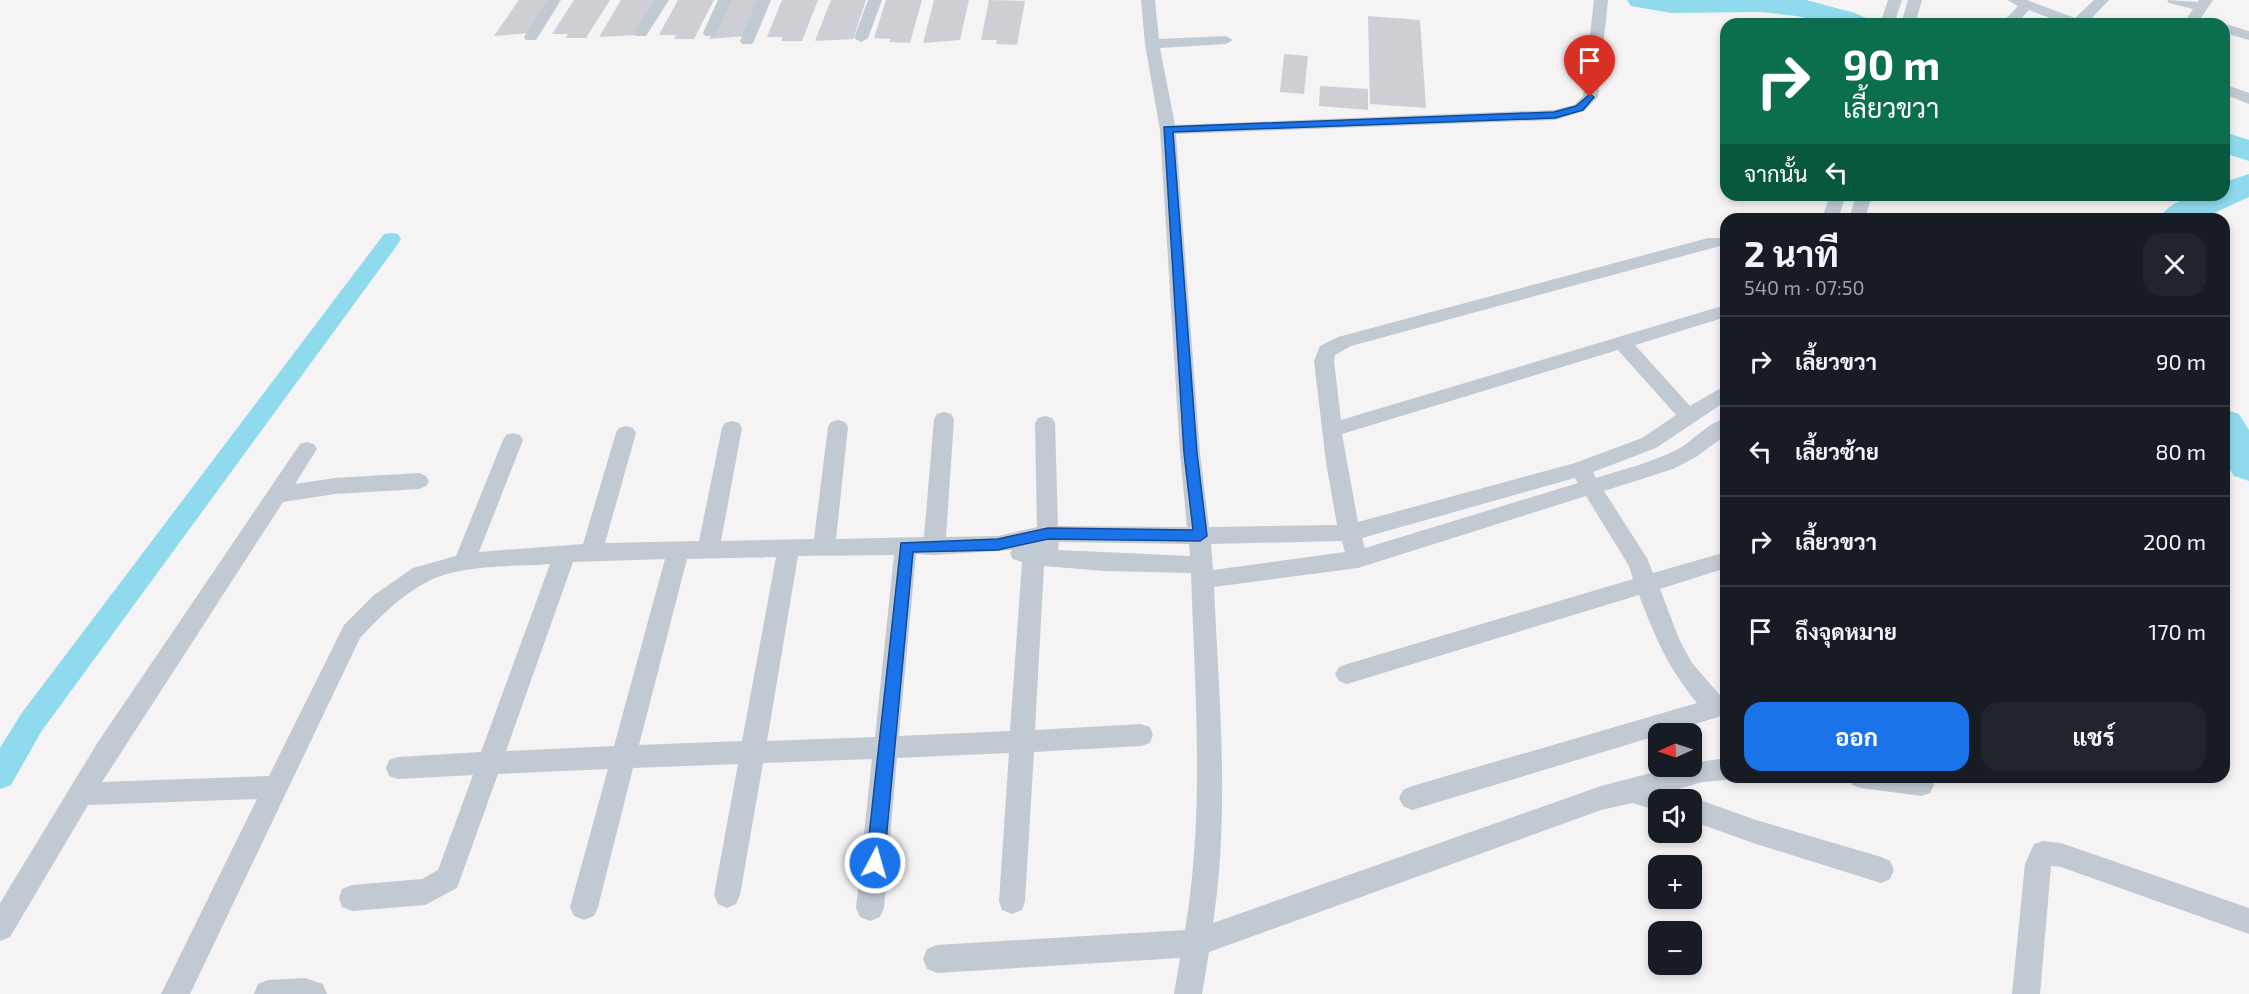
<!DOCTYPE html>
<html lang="th">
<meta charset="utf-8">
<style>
body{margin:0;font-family:"Exo 2",Sarabun,sans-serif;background:#20242c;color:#f1f3f6;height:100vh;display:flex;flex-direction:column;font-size:22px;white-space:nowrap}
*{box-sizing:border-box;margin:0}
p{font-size:20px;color:#9ea1a6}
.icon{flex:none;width:33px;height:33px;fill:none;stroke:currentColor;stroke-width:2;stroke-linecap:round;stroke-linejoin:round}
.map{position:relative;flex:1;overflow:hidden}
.side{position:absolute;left:1720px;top:213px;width:510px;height:570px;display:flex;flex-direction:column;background:#171b24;border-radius:18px;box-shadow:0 3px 9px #0003}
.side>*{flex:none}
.banner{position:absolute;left:1720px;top:18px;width:510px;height:183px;border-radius:18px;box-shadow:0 3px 9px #0003;background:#0b6e4f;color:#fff;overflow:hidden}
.needle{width:39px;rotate:267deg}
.buttons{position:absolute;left:1648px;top:723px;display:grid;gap:12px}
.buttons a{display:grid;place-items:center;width:54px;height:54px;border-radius:12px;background:#171b24;box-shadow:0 3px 9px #0003;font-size:30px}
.pin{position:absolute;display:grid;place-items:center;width:51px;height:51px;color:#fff;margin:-62px -26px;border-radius:50% 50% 50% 0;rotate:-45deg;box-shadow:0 0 6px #0007}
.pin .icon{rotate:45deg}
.me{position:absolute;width:66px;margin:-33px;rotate:6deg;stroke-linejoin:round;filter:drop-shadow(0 0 4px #0008)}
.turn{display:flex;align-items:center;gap:21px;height:126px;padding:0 24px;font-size:27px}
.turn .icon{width:78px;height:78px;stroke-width:2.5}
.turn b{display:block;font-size:42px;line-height:51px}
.then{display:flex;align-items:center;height:57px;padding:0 24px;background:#0003;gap:12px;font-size:22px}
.round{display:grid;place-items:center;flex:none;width:63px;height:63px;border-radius:18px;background:#20242c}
.overview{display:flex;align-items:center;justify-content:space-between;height:102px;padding:0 24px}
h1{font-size:36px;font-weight:700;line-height:45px}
.button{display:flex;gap:12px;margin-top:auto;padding:12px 24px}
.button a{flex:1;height:69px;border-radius:18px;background:#1a73e8;color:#fff;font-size:24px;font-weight:700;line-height:69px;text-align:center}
.button a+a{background:#20242c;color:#f1f3f6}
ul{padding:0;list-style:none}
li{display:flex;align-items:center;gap:18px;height:90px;padding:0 24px;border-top:2px solid #363941}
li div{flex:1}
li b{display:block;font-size:22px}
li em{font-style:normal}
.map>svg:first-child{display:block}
</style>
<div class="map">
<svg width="2249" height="994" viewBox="0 0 2249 994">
<rect width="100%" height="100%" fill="#f5f3f3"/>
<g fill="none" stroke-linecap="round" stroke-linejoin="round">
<polygon fill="#90daee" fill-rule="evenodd" points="391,233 398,234 401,239 398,244 41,732 11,785 0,789 0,748 21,714 384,234"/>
<g fill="#90daee" fill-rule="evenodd">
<polygon points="1627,0 1806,0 1855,13 1866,18 1871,24 1830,24 1797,16 1761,12 1671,13 1631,6"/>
<polygon points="2224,132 2249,140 2249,161 2224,153"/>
<path d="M 2249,174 L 2249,197 L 2201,219 L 2160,219 C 2171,196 2203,195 2224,195 L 2224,182 Z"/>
<polygon points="2224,409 2239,414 2249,430 2249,481 2234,476 2224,460"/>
</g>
</g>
<g fill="#cdcfd5">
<polygon points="519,0 554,0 531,33 494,36"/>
<polygon points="574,0 610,0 586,38 566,38 568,34 552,34"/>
<polygon points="621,0 656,0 637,35 599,37"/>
<polygon points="678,0 714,0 694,39 674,39 676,35 659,35"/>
<polygon points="728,0 762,0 746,36 709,39"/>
<polygon points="782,0 818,0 802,41 781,41 783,37 767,37"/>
<polygon points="831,0 866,0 853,39 815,41"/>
<polygon points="886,0 922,0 910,43 889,42 891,39 874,38"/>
<polygon points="934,0 969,0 960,40 923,43"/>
<polygon points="989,0 1025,1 1017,45 996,44 997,40 981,40"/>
<polygon points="1368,16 1420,20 1426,108 1370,104"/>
<polygon points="1284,54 1308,56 1304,94 1280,92"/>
<polygon points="1320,86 1368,89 1368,110 1319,106"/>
</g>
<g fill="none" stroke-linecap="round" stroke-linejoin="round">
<g fill="#c1cad2" fill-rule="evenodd">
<polygon points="547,0 561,0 536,40 526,40 524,37"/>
<polygon points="655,0 669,0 646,36 636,36 634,33"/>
<polygon points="718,0 732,0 715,36 705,36 703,33"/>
<polygon points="757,0 771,0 754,41 752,44 742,44 740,41"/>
<polygon points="868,0 882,0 868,38 861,42 854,38"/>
<path d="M 1141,0 L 1155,0 L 1159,39 L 1226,36 L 1233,40 L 1226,44 L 1160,48 L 1175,125 L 1554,110 L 1574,105 L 1583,96 L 1594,0 L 1608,0 L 1598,97 L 1584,111 L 1555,120 L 1176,134 L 1200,453 L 1209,527 L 1337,525 L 1326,462 L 1314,361 L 1320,346 L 1338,337 L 1708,238 L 1720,238 L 1723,242 L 1720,246 L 1351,346 L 1335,355 L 1334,361 L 1341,420 L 1722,306 L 1726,307 L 1726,317 L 1635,345 L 1690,406 L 1726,385 L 1726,401 L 1656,448 L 1593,472 L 1596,478 C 1624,469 1654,462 1680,448 C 1695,439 1709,422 1726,418 L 1726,435 L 1696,457 L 1673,469 L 1604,491 L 1647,558 L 1653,573 L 1726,552 L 1726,568 L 1660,589 L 1679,639 L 1692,663 L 1725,701 L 1726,705 L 1725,715 L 1412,810 L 1403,806 L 1399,798 L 1403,790 L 1412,786 L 1697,703 C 1667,666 1656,639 1639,595 L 1347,684 L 1339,681 L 1335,674 L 1339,667 L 1347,664 L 1633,579 L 1629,566 L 1586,496 L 1358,568 L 1214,587 C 1219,699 1230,812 1213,923 L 1601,786 L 1678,766 L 1692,766 L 1692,763 L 1726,758 L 1726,777 L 1735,777 L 1726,780 L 1702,782 L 1669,792 L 1672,800 L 1659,800 L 1659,811 L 1632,803 L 1601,810 L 1209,952 L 1202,994 L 1174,994 L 1180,958 L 937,973 L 927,969 L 923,959 L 927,949 L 937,945 L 1185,930 C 1205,812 1195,692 1191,573 L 1104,571 L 1044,566 L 1035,730 L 1141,724 L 1150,727 L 1153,735 L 1150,743 L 1141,746 L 1034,752 L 1025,901 L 1022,910 L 1012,914 L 1002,910 L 999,901 L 1009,753 L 897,758 L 884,908 L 880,917 L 870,921 L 860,917 L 856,908 L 872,759 L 763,763 L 740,895 L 736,904 L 727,908 L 718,904 L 714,895 L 738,764 L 633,768 L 598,907 L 594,916 L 584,920 L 574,916 L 570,907 L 608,769 L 498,774 L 457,888 L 425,905 L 352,911 L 342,907 L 339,898 L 342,889 L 352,885 L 422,879 L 438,870 L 473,775 L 398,779 L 389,776 L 386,768 L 389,760 L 398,757 L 481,752 L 550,564 C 514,567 459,564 427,582 C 401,595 380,617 360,638 L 190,994 L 161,994 L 257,799 L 88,805 L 10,937 L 0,941 L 0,903 L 98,742 L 300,444 L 307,442 L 314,444 L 317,449 L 295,484 L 335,478 L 419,473 L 426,476 L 429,481 L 426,486 L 419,489 L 335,494 L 283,502 L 102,782 L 269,776 L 344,625 L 374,595 L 413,568 L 456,556 L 503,440 L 506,435 L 513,433 L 520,435 L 523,440 L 479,552 L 583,544 L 616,433 L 619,428 L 626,426 L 633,428 L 636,433 L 605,543 L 699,541 L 722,428 L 725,423 L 732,421 L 739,423 L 742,428 L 721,541 L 814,539 L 828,427 L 831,422 L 838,420 L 845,422 L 848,427 L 836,539 L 924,537 L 934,419 L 937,414 L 944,412 L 951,414 L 954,419 L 946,537 L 998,536 L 1037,527 L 1035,423 L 1038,418 L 1045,416 L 1052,418 L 1055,423 L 1058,526 L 1187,527 L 1180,453 L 1160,130 L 1145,44 ZM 1618,350 L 1676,415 L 1642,438 L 1575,463 L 1358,522 L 1342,434 ZM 1575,478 L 1578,483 L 1365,548 L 1362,538 ZM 1342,541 L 1345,552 L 1213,570 L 1211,544 ZM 1059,542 L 1189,544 L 1190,556 L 1058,550 ZM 1012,550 L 1010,553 L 1013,559 L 1022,562 L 1010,731 L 899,736 L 916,554 L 934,555 ZM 894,555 L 875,737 L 767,741 L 798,556 ZM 776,557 L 742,741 L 639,745 L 687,559 ZM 665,559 L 614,746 L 506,751 L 573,562 Z"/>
<polygon points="1888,0 1902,0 1894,24 1880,24"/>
<polygon points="1908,0 1922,0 1915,24 1901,24"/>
<polygon points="2007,0 2027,0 2075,18 2094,0 2109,0 2086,24 2066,24 2029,10 2016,24 2001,24 2018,6"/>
<polygon points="2167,0 2198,2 2199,0 2213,0 2197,24 2183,24 2193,9 2169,3"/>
<path d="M 2223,24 C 2232,25 2241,29 2249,31 L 2249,40 L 2224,33 Z"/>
<polygon points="2224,84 2249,93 2249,104 2224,94"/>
<polygon points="1830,195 1846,195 1838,219 1822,219"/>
<polygon points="1856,195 1872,195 1865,219 1849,219"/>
<polygon points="1848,777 1930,777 1934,785 1930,793 1921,796 1861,788 1852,785"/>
<polygon points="1692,797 1753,819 1881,857 1890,861 1894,870 1890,879 1881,883 1753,843 1692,821 1692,800 1686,800"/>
<polygon points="2043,841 2061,843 2249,908 2249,934 2061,867 2051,866 2040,994 2012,994 2025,864 2034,844"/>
<polygon points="305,978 323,984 327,994 254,994 258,984 268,980"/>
</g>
</g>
<polygon fill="#1a73e8" stroke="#114b97" stroke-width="1.5" points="1590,94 1594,97 1583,110 1555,118 1173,132 1197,453 1207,536 1200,541 1048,539 998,550 913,552 884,863 881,868 875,871 869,868 866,863 901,543 998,539 1048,528 1193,530 1184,453 1164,127 1554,112 1576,106"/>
</svg>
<div class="buttons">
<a><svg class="needle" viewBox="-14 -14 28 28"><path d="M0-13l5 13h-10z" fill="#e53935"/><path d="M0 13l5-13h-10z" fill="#9ea1a6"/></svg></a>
<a><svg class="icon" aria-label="sound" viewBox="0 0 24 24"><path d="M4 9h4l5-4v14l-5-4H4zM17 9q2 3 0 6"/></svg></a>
<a>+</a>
<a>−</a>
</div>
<div class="pin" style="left:1590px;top:97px;background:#d93025"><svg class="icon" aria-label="arrive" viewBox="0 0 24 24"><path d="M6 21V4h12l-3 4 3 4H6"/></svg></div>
<svg class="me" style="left:875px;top:863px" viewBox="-20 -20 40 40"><circle r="17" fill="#1a73e8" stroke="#fff" stroke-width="3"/><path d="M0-11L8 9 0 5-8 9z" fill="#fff"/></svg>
<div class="banner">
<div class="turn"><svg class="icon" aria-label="right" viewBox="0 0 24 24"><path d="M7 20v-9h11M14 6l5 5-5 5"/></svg><div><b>90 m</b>เลี้ยวขวา</div></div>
<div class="then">จากนั้น<svg class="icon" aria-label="left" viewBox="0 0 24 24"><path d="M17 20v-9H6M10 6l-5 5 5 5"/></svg></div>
</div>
<section class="side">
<div class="overview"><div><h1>2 นาที</h1><p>540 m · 07:50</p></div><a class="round"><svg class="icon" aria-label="close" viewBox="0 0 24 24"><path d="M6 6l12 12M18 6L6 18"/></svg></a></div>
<ul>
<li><svg class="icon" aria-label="right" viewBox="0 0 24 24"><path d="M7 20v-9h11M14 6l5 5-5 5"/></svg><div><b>เลี้ยวขวา</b></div><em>90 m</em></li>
<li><svg class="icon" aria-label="left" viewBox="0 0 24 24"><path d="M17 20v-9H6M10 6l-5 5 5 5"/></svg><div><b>เลี้ยวซ้าย</b></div><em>80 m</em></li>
<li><svg class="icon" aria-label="right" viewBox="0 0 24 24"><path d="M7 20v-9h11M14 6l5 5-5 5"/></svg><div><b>เลี้ยวขวา</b></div><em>200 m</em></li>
<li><svg class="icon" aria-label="arrive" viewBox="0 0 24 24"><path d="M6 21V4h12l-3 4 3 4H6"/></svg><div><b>ถึงจุดหมาย</b></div><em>170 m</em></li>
</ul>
<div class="button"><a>ออก</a><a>แชร์</a></div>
</section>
</div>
